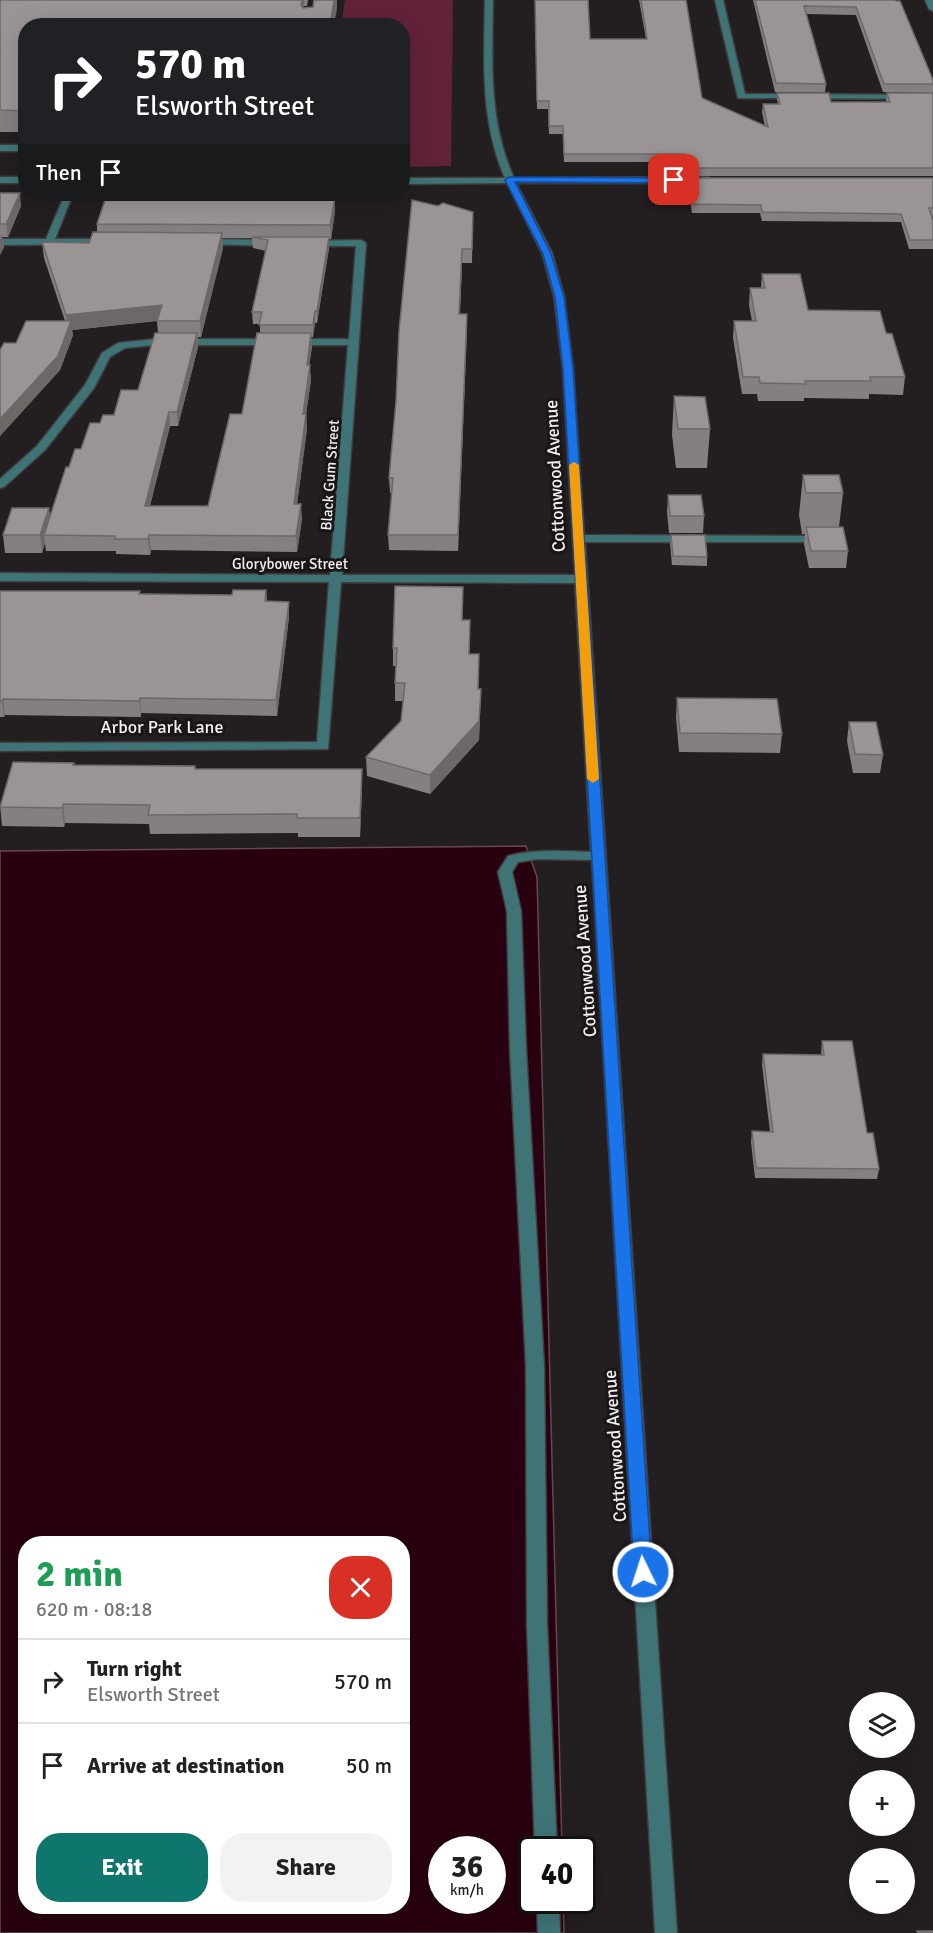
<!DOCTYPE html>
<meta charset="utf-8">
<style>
body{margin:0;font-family:Signika,sans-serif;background:#f2f2f2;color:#202124;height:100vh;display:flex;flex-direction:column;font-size:22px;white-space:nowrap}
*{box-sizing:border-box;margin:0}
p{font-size:20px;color:#757577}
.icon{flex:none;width:33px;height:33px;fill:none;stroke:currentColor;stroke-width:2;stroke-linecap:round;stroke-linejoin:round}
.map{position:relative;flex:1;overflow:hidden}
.panel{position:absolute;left:18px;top:1536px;width:392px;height:378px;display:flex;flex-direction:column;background:#fff;border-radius:24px;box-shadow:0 6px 24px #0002}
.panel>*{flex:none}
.top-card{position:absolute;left:18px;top:18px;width:392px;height:183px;border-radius:24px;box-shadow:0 6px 24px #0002;background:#202124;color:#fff;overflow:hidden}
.fabs{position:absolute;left:849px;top:1692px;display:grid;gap:12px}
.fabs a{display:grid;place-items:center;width:66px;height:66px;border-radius:50%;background:#fff;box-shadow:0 6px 24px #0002;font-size:30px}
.speed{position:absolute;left:428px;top:1836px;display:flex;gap:12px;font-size:30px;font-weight:700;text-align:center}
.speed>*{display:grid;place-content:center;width:78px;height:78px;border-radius:50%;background:#fff;box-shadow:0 6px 24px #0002;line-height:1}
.speed small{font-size:15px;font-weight:400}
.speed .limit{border:3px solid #111;border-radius:9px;background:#fff;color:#111}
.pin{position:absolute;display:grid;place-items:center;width:51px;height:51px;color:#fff;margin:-26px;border-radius:12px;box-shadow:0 3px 9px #0006}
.me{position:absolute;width:66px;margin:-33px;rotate:356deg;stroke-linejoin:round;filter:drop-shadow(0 0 4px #0008)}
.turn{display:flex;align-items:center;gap:21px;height:126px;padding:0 18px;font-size:27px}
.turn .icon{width:78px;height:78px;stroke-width:2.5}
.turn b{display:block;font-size:42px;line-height:51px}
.then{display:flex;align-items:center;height:57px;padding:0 18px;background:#0003;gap:12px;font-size:22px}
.round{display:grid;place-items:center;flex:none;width:63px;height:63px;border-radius:24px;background:#f2f2f2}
.head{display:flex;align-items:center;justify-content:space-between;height:102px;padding:0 18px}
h1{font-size:36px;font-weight:700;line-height:45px;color:#1e9e55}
.cta{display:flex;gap:12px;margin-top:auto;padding:12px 18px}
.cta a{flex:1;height:69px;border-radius:24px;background:#0f766e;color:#fff;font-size:24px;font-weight:700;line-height:69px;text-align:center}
.cta a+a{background:#f2f2f2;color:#202124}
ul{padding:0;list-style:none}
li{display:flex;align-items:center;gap:18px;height:84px;padding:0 18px;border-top:2px solid #e0e0e0}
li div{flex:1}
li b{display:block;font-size:22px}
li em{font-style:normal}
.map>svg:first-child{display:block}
</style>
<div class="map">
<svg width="933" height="1933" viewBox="0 0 933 1933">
<rect width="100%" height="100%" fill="#231e20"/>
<polygon fill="#622239" points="214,0 453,0 451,166 402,167 402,26 341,25 345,0"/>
<path fill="#28000f" stroke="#654852" stroke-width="1.5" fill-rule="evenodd" d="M 526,846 L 537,877 L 562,1849 L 531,1850 L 531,1900 L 563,1901 L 564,1933 L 0,1933 L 0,851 ZM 26,1544 L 402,1544 L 402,1906 L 26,1906 ZM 441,1850 L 492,1850 L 492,1900 L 441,1900 Z"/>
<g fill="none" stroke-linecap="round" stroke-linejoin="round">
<g stroke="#403b3d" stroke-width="3">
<g id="minor">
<path d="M 485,0 L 493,0 C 492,61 488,121 514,178 L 708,177 L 712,180 L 708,183 L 516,183 L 552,253 L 564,296 L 573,369 L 584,535 L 824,536 L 830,539 L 824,542 L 585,542 L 677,1933 L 655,1933 L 592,860 L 538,859 L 518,862 L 512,872 L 521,911 L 526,1049 L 544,1366 L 547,1624 L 557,1850 L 535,1850 L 527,1624 L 526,1366 L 510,1049 L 507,911 L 498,872 L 508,856 C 535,849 563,851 591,852 L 575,583 L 341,582 L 328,749 L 0,751 L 0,743 L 317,742 L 329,582 L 0,581 L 0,573 L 330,575 L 348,345 L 155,345 L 125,348 L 110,357 L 94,388 L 45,450 L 4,487 L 0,488 L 0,479 L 37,446 L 85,385 L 102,353 L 118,343 L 155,339 L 349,339 L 356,246 L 309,246 L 306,245 L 306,241 L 361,240 L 366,243 L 342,575 L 575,575 L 563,369 L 554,296 L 542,253 L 507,183 L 402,184 L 402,178 L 505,178 C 480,121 484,61 485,0 Z"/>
<polygon points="715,0 723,0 745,94 933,95 933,99 738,98"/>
<polygon points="925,0 933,0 933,11 929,9"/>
<rect x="0" y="145" width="26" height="6"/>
<rect x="0" y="177" width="26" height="6"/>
<polygon points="65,194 73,194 55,239 108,239 111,240 111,244 0,245 0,239 46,239"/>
<polygon points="204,239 273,240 278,243 273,246 201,244 199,242"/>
<polygon points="537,1900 559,1900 560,1933 538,1933"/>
</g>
</g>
<use href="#minor" fill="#3f7477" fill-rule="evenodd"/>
</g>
<g fill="#847f80" fill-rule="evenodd">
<polygon points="0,0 308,0 307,6 304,6 304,8 313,7 314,0 337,0 337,9 26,26 26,132 0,132"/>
<polygon points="535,0 590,39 646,39 639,0 686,0 702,98 765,126 762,112 763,104 778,104 777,100 777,93 831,102 886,102 887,93 933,93 933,176 687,176 685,162 564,162 563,134 549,134 548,109 537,109"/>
<polygon points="753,0 895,0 933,80 933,93 883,92 856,15 806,14 826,84 825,92 775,92"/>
<polygon points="689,178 933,178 933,217 932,217 933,221 933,249 909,249 901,222 762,221 760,213 692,213 688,186"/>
<polygon points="0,193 21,206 8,237 2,237 4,247 0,255"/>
<path d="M 335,198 L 335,211 L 331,239 L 329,239 L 329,248 L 317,323 L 315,323 L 313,337 L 311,337 L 312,347 L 309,365 L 311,380 L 306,414 L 307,429 L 297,504 L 302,519 L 297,552 L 151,550 L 150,555 L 116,554 L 116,551 L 46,551 L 45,543 L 42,553 L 5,553 L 3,535 L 49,508 L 50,518 L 69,467 L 100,423 L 114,415 L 138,390 L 158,333 L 157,321 L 72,330 L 73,335 L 60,370 L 0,436 L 0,350 L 65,321 L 44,258 L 42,242 L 89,243 L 97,232 L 97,224 ZM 222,238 L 252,238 L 253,248 L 266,251 L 252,312 L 253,324 L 260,324 L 260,333 L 242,414 L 208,506 L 150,506 L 170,426 L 178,426 L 198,347 L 198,337 L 201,337 L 223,248 Z"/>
<polygon points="438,206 473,212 472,263 462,263 460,314 467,328 458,551 389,550 388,535 392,493 390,493 389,478"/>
<polygon points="762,274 808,310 886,333 905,377 903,395 869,394 869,399 804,398 804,401 758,401 757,394 742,394 733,338 734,321 752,321 749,305 750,288 761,288"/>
<polygon points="674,396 710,429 707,468 676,468 672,435"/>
<polygon points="803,475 843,493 839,527 848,551 846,568 809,568 804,544 805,534 802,534 799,515"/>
<polygon points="668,495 704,516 703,533 669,533 667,512"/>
<polygon points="671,535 707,557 707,566 672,565 670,544"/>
<polygon points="463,587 462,620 478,689 481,689 479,740 430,794 367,776 366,757 401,721 403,701 395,701 395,683 396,666 393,666 393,648"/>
<polygon points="266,590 267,601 289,602 289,617 277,716 141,713 141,717 5,715 4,717 0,717 0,591 232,595"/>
<polygon points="677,698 782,734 780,753 679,752 676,717"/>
<polygon points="849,722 883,755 880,773 853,773 847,741"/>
<polygon points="74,763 74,765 195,766 196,769 362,769 362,788 360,837 298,837 298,833 150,834 149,824 65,823 64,827 2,826 0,805"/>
<polygon points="822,1041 867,1133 879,1169 877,1179 755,1178 751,1142 752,1131 770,1132 762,1065 763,1054 821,1055"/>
</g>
<g fill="#6c6868">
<polygon points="302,0 304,0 304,14 301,5"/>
<polygon points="334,0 337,0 337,9 334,26 330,26"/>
<polygon points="20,193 21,206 8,237 6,224"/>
<polygon points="335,198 335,211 331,239 330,225"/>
<polygon points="222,233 223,248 201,337 200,321"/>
<polygon points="2,234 4,247 0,255 0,238"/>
<polygon points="329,237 329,248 317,323 317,311"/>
<polygon points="462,249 462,263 459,328 459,314"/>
<polygon points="162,305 163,320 72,330 73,335 60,370 0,436 0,419 68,330 66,315"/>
<polygon points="315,311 315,323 313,337 313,325"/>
<polygon points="467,314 467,328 458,551 458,535"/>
<polygon points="197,333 198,347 178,426 177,412"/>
<polygon points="311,333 312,347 307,380 307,365"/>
<polygon points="310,365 311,380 304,429 303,414"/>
<polygon points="169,412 170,426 146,521 145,506"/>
<polygon points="306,414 307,429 295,519 294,504"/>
<polygon points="301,504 302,519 297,552 296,536"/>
<polygon points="49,508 51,525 44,535 45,543 42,553 40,535"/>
<polygon points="149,535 151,550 150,555 148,539"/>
<polygon points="289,602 289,617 277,716 276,700"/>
<polygon points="481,689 479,740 430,794 430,775"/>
<polygon points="140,698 141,713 141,717 139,701"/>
<polygon points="3,699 5,715 4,717 2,701"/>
<polygon points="362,769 362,788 360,837 360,818"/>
<polygon points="63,804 65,823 64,827 62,808"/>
</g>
<g fill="#9a9495" stroke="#6c6868" stroke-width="1.5">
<polygon points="0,0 302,0 301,5 303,8 313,7 314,0 334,0 330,26 26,26 26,111 0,110"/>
<polygon points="535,0 588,0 590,39 647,39 641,0 686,0 702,98 768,127 763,104 780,104 777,93 829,93 831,102 890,102 887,93 933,93 933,168 687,168 685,154 564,154 563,126 549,126 549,101 537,101"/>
<polygon points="755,0 895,0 896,1 900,1 933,80 933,84 884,84 856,7 804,6 826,84 776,83"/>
<polygon points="689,178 933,178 933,208 929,208 933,221 933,240 910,240 901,214 762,212 761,205 693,204"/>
<polygon points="0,193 20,193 6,224 0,224"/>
<polygon points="107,194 335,198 330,225 97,224"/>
<polygon points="412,200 438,206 443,203 473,212 472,249 462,249 459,314 467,314 458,535 388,535 393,478 389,478 396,401 399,331"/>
<polygon points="93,232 222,233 200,321 157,321 162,305 66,315 42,242 89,243"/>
<polygon points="252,237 329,237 317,311 315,311 313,325 259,325 262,312 252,312 268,240"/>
<polygon points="762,274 800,274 808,310 880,311 886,333 892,334 905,377 870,377 871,381 805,381 806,384 760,383 759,377 743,377 734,321 756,321 750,288 765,288"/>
<polygon points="26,321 71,321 58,356 0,419 0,350 4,343 16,343"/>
<polygon points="155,333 197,333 177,412 169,412 145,506 208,506 230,414 242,414 257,333 311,333 307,365 310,365 303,414 306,414 294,504 301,504 296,536 149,535 148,539 115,539 115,536 44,535 66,467 69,467 75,449 81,449 90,423 100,423 103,415 114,415 121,390 138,390"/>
<polygon points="674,396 705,397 710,429 678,429"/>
<polygon points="803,475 839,475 843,493 806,493"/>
<polygon points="668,495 701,495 704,516 670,516"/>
<polygon points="12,508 49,508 40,535 3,535"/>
<polygon points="806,527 843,527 848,551 811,551"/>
<polygon points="671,535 705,535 707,557 673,556"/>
<polygon points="395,586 463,587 462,620 470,620 469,654 479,654 478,689 481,689 479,721 430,775 366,757 401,721 405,683 395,683 397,648 393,648"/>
<polygon points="233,590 266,590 265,601 289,602 276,700 140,698 139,701 3,699 2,701 0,701 0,591 140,591 139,594 232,595"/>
<polygon points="677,698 777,699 782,734 680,733"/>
<polygon points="849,722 876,722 883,755 855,754"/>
<polygon points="13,762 74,763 73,765 195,766 195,769 362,769 360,818 297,818 297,814 148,815 150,805 63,804 62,808 0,807"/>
<polygon points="822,1041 852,1041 867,1133 873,1133 879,1169 756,1168 752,1131 773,1132 763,1054 824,1055"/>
<polygon points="917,1931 933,1931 933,1933 918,1933"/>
</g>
<polygon fill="#1a73e8" stroke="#114b97" stroke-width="1.5" points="509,177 674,178 678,180 674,183 515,182 551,254 564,297 573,369 652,1572 649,1577 643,1580 636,1577 634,1572 563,369 555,297 543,254 505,180"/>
<polygon fill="#f59e0b" points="574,462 579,465 599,779 593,783 587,779 569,465"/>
<g text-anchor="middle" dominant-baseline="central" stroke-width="6" stroke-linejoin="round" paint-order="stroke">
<g font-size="15" fill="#f2eff0" stroke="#1a1516">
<text transform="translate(330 475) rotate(-86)">Black Gum Street</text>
<text x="290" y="564">Glorybower Street</text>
</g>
<g font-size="18" fill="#f2eff0" stroke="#1a1516">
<text transform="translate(555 476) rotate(-93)">Cottonwood Avenue</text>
<text x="162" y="727">Arbor Park Lane</text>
<text transform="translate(585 961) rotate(-94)">Cottonwood Avenue</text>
<text transform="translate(615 1446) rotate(-94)">Cottonwood Avenue</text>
</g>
</g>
</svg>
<div class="fabs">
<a><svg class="icon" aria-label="layers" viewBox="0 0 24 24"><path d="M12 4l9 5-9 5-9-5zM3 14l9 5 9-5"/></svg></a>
<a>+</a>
<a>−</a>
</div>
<div class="speed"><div>36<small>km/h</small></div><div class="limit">40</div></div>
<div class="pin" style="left:674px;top:180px;background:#d93025"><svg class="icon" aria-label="arrive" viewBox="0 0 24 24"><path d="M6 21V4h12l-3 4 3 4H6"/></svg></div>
<svg class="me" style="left:643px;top:1572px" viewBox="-20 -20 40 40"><circle r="17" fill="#1a73e8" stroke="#fff" stroke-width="3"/><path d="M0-11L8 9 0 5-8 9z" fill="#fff"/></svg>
<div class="top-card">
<div class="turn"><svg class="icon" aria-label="right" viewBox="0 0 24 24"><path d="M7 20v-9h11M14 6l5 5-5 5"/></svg><div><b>570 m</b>Elsworth Street</div></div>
<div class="then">Then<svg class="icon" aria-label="arrive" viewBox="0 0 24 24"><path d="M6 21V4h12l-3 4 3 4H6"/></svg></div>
</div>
<section class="panel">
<div class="head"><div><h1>2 min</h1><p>620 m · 08:18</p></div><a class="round" style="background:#d93025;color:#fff"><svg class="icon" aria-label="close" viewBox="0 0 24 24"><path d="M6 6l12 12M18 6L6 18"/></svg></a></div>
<ul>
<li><svg class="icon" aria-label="right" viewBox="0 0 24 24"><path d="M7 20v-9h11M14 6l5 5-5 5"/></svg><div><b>Turn right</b><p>Elsworth Street</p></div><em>570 m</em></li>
<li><svg class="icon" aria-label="arrive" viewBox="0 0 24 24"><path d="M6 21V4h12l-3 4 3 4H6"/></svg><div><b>Arrive at destination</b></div><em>50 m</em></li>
</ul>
<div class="cta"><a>Exit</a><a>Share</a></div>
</section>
</div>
